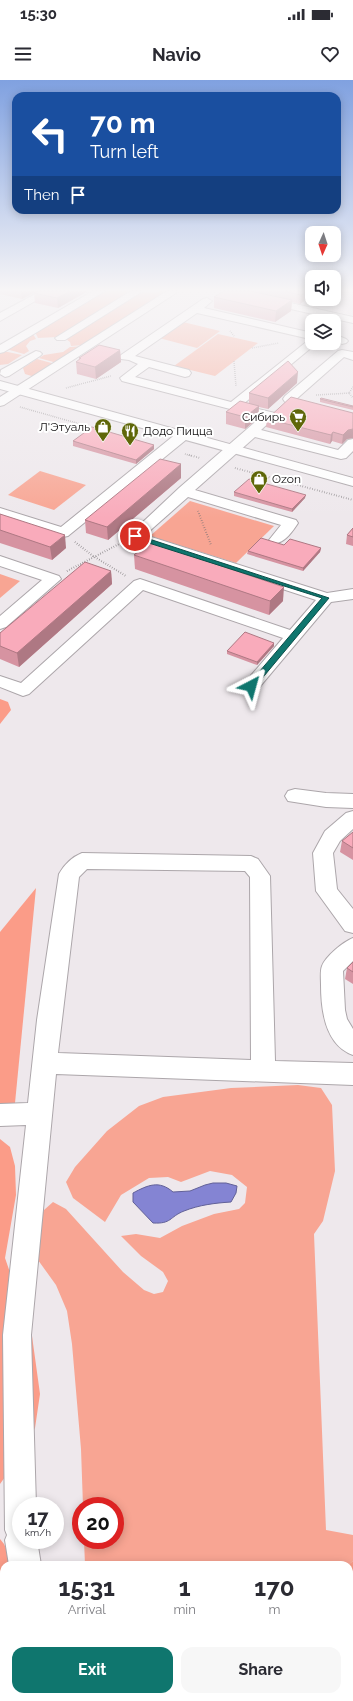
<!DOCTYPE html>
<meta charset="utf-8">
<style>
body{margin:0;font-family:Raleway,sans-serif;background:#f7f7f7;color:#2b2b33;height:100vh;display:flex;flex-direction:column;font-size:15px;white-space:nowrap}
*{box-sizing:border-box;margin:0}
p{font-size:13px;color:#7c7c81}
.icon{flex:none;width:22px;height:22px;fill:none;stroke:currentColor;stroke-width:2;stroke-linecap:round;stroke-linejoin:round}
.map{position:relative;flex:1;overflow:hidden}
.sheet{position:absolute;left:0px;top:1481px;width:353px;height:140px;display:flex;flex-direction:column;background:#fff;border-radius:12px 12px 0 0;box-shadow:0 2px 10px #0003}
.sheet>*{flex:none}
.banner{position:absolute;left:12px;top:12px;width:329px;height:122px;border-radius:12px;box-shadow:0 2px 10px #0003;background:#1a4fa0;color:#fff;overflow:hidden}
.needle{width:26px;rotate:183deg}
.buttons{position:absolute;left:305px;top:146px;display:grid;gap:8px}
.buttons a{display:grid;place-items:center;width:36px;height:36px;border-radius:8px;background:#fff;box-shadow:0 2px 10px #0003;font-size:20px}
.speed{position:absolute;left:12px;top:1417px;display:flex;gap:8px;font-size:20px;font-weight:700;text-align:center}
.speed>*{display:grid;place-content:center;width:52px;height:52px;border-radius:50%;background:#fff;box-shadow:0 2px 10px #0003;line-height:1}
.speed small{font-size:10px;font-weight:400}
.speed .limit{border:6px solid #d22;background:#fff;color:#111}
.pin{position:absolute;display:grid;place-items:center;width:34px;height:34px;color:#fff;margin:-17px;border:2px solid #fff;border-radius:50%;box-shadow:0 1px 4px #0007}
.me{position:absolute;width:44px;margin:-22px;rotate:39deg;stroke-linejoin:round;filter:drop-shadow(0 0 3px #0008)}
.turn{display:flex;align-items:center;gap:14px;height:84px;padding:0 12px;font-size:18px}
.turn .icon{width:52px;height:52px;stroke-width:2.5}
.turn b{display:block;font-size:28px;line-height:34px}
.then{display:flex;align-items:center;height:38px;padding:0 12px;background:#0003;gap:8px;font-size:15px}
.eta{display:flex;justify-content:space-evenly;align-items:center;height:68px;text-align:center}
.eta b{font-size:24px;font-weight:700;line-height:28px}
.cta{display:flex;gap:8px;margin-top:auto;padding:8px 12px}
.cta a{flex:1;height:46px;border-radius:12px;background:#0f766e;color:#fff;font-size:16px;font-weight:700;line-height:46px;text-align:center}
.cta a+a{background:#f7f7f7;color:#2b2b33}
.status{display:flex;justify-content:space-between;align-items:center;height:28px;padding:0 20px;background:#fff;direction:ltr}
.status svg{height:11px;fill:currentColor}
header{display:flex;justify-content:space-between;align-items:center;height:52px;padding:0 12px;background:#fff;font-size:18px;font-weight:700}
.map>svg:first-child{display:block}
</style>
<div class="status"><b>15:30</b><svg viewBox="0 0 49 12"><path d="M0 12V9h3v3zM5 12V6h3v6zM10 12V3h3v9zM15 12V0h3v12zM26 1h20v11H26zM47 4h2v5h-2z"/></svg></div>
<header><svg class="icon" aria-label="menu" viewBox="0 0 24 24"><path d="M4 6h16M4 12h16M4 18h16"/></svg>Navio<svg class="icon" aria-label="heart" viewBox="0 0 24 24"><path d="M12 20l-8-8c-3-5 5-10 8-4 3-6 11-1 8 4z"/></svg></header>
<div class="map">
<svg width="353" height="1621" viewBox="0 0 353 1621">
<rect width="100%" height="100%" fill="#eee8ec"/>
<polygon fill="#e8dbe3" points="243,211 312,211 312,219 334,219 334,211 353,211 353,235"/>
<g fill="#f8a593">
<polygon points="105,211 131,211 57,257 38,258 35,252"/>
<polygon points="159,211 170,211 85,265 71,266 70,262 66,259 142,212 155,213"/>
<polygon points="183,242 220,251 197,268 159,258"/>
<polygon points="33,254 36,259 30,261 26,266 29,271 24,274 6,269"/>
<polygon points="218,254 258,263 215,296 174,286"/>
<polygon points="84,266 57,283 39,278 44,275 63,272 70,267"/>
<polygon points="3,271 22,275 8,284 0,285 0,273"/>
<polygon points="37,279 55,284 35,297 25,294 23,288"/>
<polygon points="40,391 86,405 54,430 8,415"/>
<polygon points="190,421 274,446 236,483 150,456"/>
<polygon points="0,494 20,501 0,518"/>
<polygon points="298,1005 321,1008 332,1025 335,1091 323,1141 314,1154 326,1450 353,1455 353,1481 348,1485 85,1485 84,1460 115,1460 115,1426 83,1426 81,1369 72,1264 67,1231 56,1205 38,1180 36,1147 44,1130 53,1122 66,1129 123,1192 144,1210 154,1214 163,1212 168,1201 163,1192 141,1176 121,1156 136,1154 160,1158 182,1146 214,1134 239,1129 245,1123 247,1107 232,1095 210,1091 181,1102 168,1097 149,1098 121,1115 105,1142 73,1118 66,1102 75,1087 107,1051 139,1026 163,1017 231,1008"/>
</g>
<g fill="#fb9c88">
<polygon points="0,619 8,622 11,630 0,644"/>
<polygon points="36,808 15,1023 0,1024 0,852"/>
<polygon points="0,1059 10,1067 15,1086 16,1115 5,1178 32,1256 40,1314 35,1348 20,1376 0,1404"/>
<polygon points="0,1459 4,1464 14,1485 4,1485 4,1617 48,1617 48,1621 0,1621"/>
<polygon points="353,1481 353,1606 349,1608 349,1485 348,1485"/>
<polygon points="203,1617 334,1617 329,1621 201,1621"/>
</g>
<path fill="#8484d3" stroke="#626198" d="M 213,1103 L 226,1103 L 237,1106 L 236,1113 L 231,1122 C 215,1123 199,1125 184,1131 C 169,1137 172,1144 153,1143 L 133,1122 L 133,1113 C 148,1105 159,1100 173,1112 L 190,1111 L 205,1105 Z"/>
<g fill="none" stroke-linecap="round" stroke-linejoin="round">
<g stroke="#aca6aa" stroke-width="2">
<g id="minor">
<polygon points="41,211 53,211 0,241 0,233"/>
<polygon points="93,211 105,211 4,272 0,273 0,265"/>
<polygon points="131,211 143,211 65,260 57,260 55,258"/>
<polygon points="167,211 179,211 4,325 0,326 0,317"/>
<polygon points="219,211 237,211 353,237 353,243 224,214"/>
<path d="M 207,218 L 212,221 L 204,228 L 312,253 L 312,263 L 317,263 L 242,325 L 275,333 L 276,336 L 261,350 L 338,370 L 348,360 L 353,359 L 353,371 L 346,378 L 341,379 L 255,357 L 195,410 L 296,440 L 298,443 C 292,452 283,466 271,463 L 269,460 L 281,445 L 188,417 L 145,455 L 327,513 L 353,509 L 353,519 L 331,522 L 257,610 L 251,611 L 245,610 L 242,606 L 283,558 L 143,510 L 29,614 L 23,616 L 0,607 L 0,596 L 21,603 L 134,501 L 140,499 L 146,501 L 290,550 L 316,520 L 130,459 L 128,456 L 179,408 L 261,337 L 122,301 L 120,298 L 138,284 L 129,280 L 121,279 L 119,277 L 121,275 L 203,219 ZM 197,233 L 310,259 L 231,322 L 135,297 L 149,287 L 185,297 L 189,296 L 191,293 L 189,290 L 135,276 Z"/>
<polygon points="334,254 346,259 348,261 346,263 342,264 334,261"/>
<polygon points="342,270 353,272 353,280 344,277 293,322 285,322 283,319 285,316 338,271"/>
<polygon points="36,271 40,272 42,274 40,276 9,296 5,297 0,294 1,290"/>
<polygon points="182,352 187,353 189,356 187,359 68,456 63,457 58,456 0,437 0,428 61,447 177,353"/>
<polygon points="0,476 59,496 61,499 6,547 0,549 0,536 42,500 0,486"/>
<polygon points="295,709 326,713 353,714 353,728 326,727 288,721 285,716 288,711"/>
<polygon points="353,731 353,749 340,761 333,773 337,809 353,829 353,853 345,851 316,811 313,773 325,751 346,733"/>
<path d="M 82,773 L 251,776 L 258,779 L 270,796 L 275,981 L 353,983 L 353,1005 L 56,994 L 31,1255 L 36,1426 L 21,1426 L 21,1460 L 37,1460 L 41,1485 L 9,1485 L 5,1460 L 7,1455 L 5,1450 L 3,1255 L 26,1045 L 0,1046 L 0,1024 L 28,1023 L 37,940 L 59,794 C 64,785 72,777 82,773 ZM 87,789 L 245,791 L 250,797 L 251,980 L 58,973 L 79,797 Z"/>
<path d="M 353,858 L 353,881 L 343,891 L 345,930 L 347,939 L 353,949 L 353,975 C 325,965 321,930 321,905 C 321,899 320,891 322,886 C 326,876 343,862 353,858 Z"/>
<polygon points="28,1617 64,1617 65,1621 29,1621"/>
</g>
</g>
<g stroke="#aca6aa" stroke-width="2">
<polygon id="major" points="0,301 353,398 353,406 0,309"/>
</g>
<g stroke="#747173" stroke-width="1.5" stroke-dasharray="0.5 1.5" stroke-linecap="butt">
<polyline points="230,251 235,257"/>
<polyline points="252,268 279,263"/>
<polyline points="234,281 236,306"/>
<polyline points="353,307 349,313 353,318"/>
<polyline points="66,308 111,296"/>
<polyline points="316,315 349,313"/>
<polyline points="20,327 94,348"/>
<polyline points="185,374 192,376"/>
</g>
<g stroke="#747173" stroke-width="2" stroke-dasharray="0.5 2" stroke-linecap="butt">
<polyline points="189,375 200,378"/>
<polyline points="235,388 353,420"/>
<polyline points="198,431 211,465"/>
<polyline points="75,462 93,476 126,496"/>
<polyline points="67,491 121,463"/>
</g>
<use href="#minor" fill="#fff" fill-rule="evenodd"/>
<use href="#major" fill="#fff" fill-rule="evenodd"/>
</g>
<g fill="#d693a1">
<polygon points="0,211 38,211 22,219 0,214"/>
<polygon points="38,211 88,211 58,228 35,223 34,213"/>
<polygon points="224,211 312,211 312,215 300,224 292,222 291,231 275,242 214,228 214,217"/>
<polygon points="120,270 121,282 96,299 77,294 76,282 80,280 79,278"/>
<polygon points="297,303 268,329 259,327 258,338 245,349 226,344 226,332 249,324 249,313"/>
<polygon points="320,319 353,326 353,330 320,322"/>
<polygon points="353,333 353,358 347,359 342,364 332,361 330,364 266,347 267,339"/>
<polygon points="73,361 154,369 136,384 73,366"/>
<polygon points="181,384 181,398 108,460 86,453 85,440"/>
<polygon points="234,412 305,418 292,432 234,416"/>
<polygon points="0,434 66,468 52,480 0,463"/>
<polygon points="353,448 353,466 346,464 347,455"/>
<polygon points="284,465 321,468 320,472 303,491 247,474 248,471"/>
<polygon points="134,475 283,521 269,535 135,489"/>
<polygon points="111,491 112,504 19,587 0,579 0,553"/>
<polygon points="274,566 257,585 227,574 227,571"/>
<polygon points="353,752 353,780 340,772 342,761"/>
<polygon points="353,882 353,904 345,899 347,888"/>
</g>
<g fill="#ae7883">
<polygon points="21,211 38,211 22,219"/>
<polygon points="70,211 88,211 58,228 57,218"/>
<polygon points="306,211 312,211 312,215 300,224 301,215"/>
<polygon points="292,220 291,231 275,242 276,231"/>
<polygon points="120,270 121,282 96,299 95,287"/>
<polygon points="298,292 297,303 268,329 268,318"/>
<polygon points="259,326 258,338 245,349 245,337"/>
<polygon points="353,349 353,358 347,359 342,364 343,355 348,350"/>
<polygon points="333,352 332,361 330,364 331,355"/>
<polygon points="154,365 154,369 136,384 136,380"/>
<polygon points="181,384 181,398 108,460 107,447"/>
<polygon points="306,415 305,418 292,432 292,429"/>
<polygon points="65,455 66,468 52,480 50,467"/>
<polygon points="321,468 320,472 303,491 303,488"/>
<polygon points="111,491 112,504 19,587 17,573"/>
<polygon points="284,507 283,521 269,535 270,521"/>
<polygon points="274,563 274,566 257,585 257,582"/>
</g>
<g fill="#f9abbb" stroke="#ae7883">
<polygon points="38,211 70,211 57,218 34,213"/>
<polygon points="224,211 250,211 292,220 276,231 214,217"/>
<polygon points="284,211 306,211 301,215"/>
<polygon points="99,265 120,270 95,287 76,282 81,278 79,278"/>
<polygon points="288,281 298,292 268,318 249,313"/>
<polygon points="291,317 353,333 353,349 348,350 343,355 333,352 331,355 267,339"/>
<polygon points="321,318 353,326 353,327 320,319"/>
<polygon points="240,321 259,326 245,337 226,332"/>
<polygon points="92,347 154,365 136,380 73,361"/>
<polygon points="160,379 181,384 107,447 85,440"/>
<polygon points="249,399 306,415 292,429 234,412"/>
<polygon points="0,434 65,455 50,467 0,450"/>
<polygon points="353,448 353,457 347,455"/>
<polygon points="261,458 284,465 290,459 321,468 303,488 248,471"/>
<polygon points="150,462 284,507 270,521 134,475"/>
<polygon points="85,482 111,491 17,573 0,566 0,553"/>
<polygon points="245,552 274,563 257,582 227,571"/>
<polygon points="353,752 353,768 342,761"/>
<polygon points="353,882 353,892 347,888"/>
</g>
<linearGradient id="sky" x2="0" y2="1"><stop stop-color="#80a1e0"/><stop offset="0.48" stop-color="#f7f5f6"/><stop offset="1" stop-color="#f7f5f6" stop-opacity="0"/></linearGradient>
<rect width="353" height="438" fill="url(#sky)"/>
<polygon fill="#0f766e" stroke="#0a4d48" points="133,455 137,455 329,518 254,608 248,608 248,605 322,518 133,458"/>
<defs>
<g id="supermarket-pin" transform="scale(0.9)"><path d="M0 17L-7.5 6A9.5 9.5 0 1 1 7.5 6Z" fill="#5f6709" stroke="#fff"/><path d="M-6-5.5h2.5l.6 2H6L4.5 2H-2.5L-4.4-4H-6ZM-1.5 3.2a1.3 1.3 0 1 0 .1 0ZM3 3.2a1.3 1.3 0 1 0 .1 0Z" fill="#fff"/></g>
<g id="shop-pin" transform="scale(0.9)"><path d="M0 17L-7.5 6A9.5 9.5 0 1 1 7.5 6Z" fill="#5f6709" stroke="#fff"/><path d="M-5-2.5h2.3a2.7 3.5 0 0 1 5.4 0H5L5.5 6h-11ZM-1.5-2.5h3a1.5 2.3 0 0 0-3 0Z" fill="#fff"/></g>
<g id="restaurant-pin" transform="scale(0.9)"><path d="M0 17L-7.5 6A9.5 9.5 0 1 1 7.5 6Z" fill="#5f6709" stroke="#fff"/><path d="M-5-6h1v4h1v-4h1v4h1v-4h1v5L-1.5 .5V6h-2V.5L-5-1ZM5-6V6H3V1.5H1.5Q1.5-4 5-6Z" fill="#fff"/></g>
</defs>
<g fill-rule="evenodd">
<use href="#supermarket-pin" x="298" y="337"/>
<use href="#shop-pin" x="103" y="347"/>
<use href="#restaurant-pin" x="130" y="351"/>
<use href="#shop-pin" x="259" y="399"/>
</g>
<g text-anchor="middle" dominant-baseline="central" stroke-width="4" stroke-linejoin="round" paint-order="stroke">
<g font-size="12" fill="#110f10" stroke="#fff" text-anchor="end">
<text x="285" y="337">Сибирь</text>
<text x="90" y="347">Л'Этуаль</text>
<text x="143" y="351" text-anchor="start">Додо Пицца</text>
<text x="272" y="399" text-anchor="start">Ozon</text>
</g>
</g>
</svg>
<div class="buttons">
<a><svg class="needle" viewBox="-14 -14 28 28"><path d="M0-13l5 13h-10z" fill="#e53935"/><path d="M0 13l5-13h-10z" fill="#7c7c81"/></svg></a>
<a><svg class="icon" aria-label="sound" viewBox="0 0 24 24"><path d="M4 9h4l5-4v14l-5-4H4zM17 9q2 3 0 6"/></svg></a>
<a><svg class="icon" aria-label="layers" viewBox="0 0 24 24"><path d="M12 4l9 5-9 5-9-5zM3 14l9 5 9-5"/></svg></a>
</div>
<div class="speed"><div>17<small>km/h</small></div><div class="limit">20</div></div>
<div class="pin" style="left:135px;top:456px;background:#d93025"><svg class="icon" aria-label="arrive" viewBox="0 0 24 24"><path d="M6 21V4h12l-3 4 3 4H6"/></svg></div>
<svg class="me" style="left:251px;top:606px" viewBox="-20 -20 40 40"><path d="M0-17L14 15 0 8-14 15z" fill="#0f766e" stroke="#fff" stroke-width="4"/></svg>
<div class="banner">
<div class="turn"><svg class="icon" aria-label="left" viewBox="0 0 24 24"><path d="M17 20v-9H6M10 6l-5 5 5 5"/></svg><div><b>70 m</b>Turn left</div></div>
<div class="then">Then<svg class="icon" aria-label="arrive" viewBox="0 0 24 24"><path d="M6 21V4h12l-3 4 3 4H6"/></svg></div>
</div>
<section class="sheet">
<div class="eta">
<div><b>15:31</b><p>Arrival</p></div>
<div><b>1</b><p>min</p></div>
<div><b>170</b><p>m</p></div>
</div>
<div class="cta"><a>Exit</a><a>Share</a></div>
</section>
</div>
